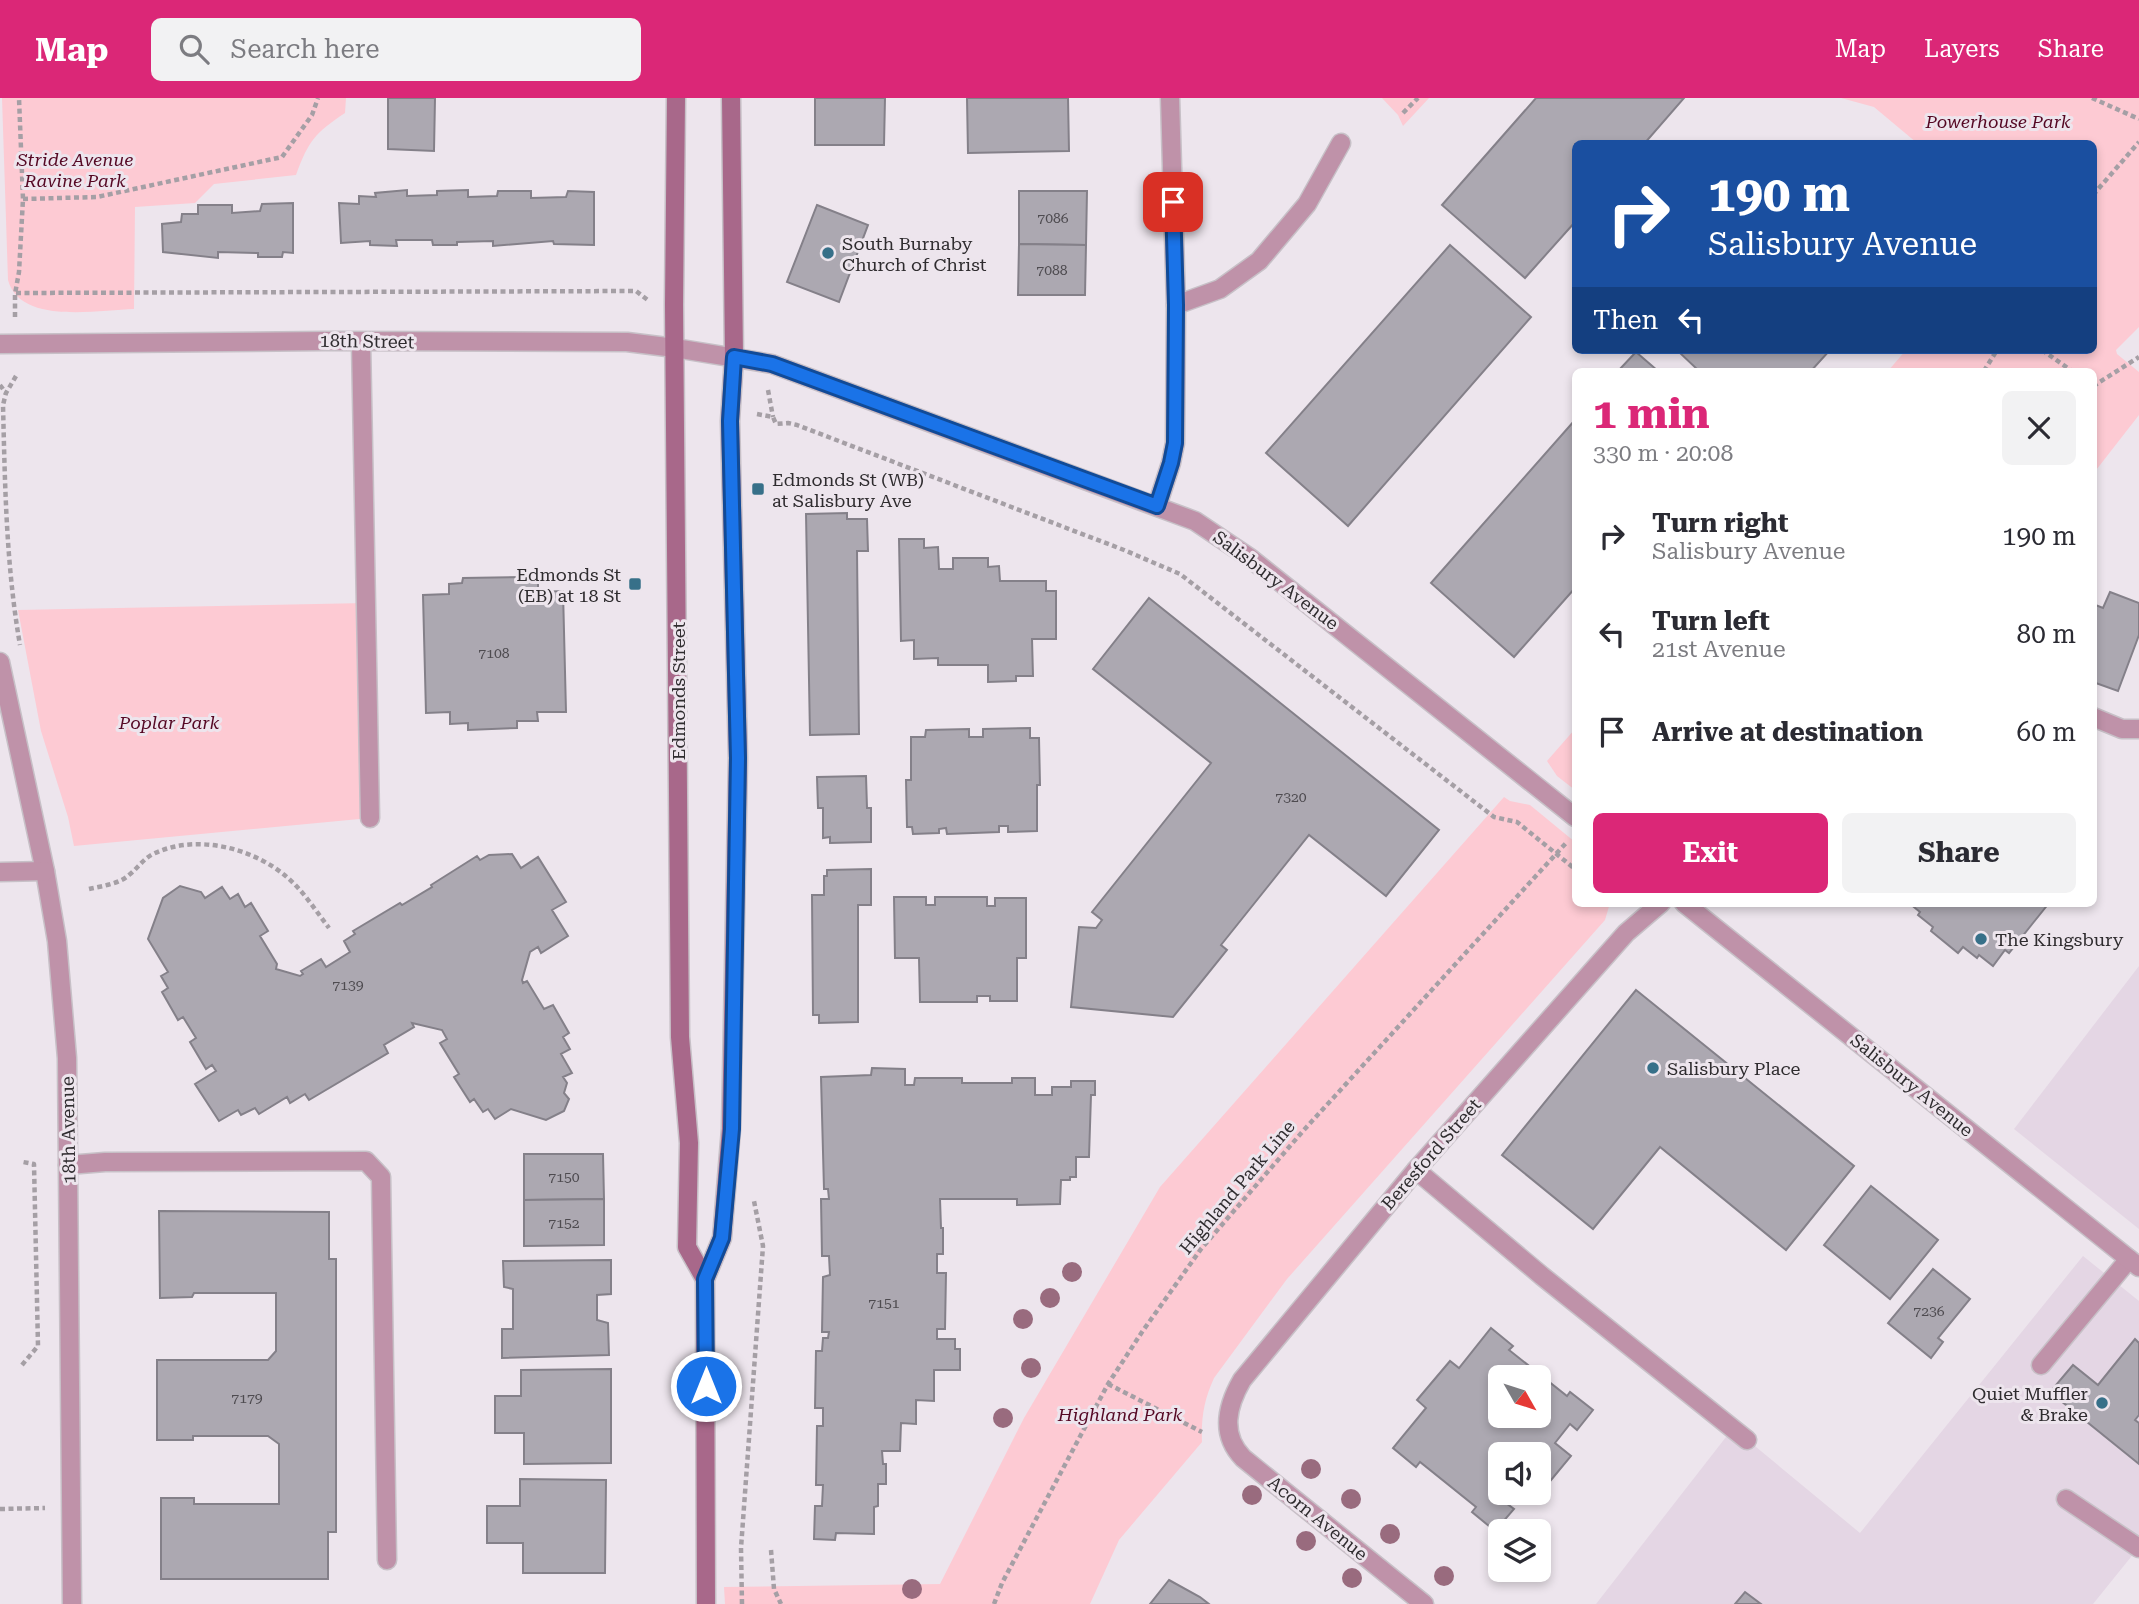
<!DOCTYPE html>
<meta charset="utf-8">
<style>
body{margin:0;font-family:"Roboto Serif",serif;background:#f2f2f3;color:#2b2b33;height:100vh;display:flex;flex-direction:column;font-size:26px;white-space:nowrap}
*{box-sizing:border-box;margin:0}
p{font-size:23px;color:#7c7c81}
.icon{flex:none;width:38px;height:38px;fill:none;stroke:currentColor;stroke-width:2;stroke-linecap:round;stroke-linejoin:round}
.map{position:relative;flex:1;overflow:hidden}
.sheet{position:absolute;left:1572px;top:270px;width:525px;height:539px;display:flex;flex-direction:column;background:#fff;border-radius:10px;box-shadow:0 4px 10px #0003}
.sheet>*{flex:none}
.top-card{position:absolute;left:1572px;top:42px;width:525px;height:214px;border-radius:10px;box-shadow:0 4px 10px #0003;background:#1a4fa0;color:#fff;overflow:hidden}
.needle{width:46px;rotate:129deg}
.controls{position:absolute;left:1488px;top:1267px;display:grid;gap:14px}
.controls a{display:grid;place-items:center;width:63px;height:63px;border-radius:10px;background:#fff;box-shadow:0 4px 10px #0003;font-size:35px}
.pin{position:absolute;display:grid;place-items:center;width:60px;height:60px;color:#fff;margin:-30px;border-radius:14px;box-shadow:0 4px 10px #0006}
.me{position:absolute;width:77px;margin:-38px;rotate:0deg;stroke-linejoin:round;filter:drop-shadow(0 0 5px #0008)}
.turn{display:flex;align-items:center;gap:24px;height:147px;padding:0 21px;font-size:32px}
.turn .icon{width:91px;height:91px;stroke-width:2.5}
.turn b{display:block;font-size:49px;line-height:60px}
.then{display:flex;align-items:center;height:66px;padding:0 21px;background:#0003;gap:14px;font-size:26px}
.round{display:grid;place-items:center;flex:none;width:74px;height:74px;border-radius:10px;background:#f2f2f3}
.overview{display:flex;align-items:center;justify-content:space-between;height:119px;padding:0 21px}
h1{font-size:42px;font-weight:700;line-height:52px;color:#db2777}
.cta{display:flex;gap:14px;margin-top:auto;padding:14px 21px}
.cta a{flex:1;height:80px;border-radius:10px;background:#db2777;color:#fff;font-size:28px;font-weight:700;line-height:80px;text-align:center}
.cta a+a{background:#f2f2f3;color:#2b2b33}
ul{padding:0;list-style:none}
li{display:flex;align-items:center;gap:21px;height:98px;padding:0 21px}
li div{flex:1}
li b{display:block;font-size:26px}
li em{font-style:normal}
header{display:flex;align-items:center;gap:42px;box-sizing:border-box;height:98px;padding:0 35px;background:#db2777;color:#fff}
header strong{font-size:33px}
nav{display:flex;gap:38px;margin-inline-start:auto;font-size:24px}
.search{width:490px;height:63px;background:#f2f2f3;display:flex;align-items:center;gap:18px;box-sizing:border-box;padding:0 24px;border-radius:10px;color:#7c7c81;font-size:26px}
.map>svg:first-child{display:block}
</style>
<header>
<strong>Map</strong>
<div class="search"><svg class="icon" aria-label="search" viewBox="0 0 24 24"><circle cx="10" cy="10" r="6"/><path d="M15 15l6 6"/></svg>Search here</div>
<nav><a>Map</a><a>Layers</a><a>Share</a></nav>
</header>
<div class="map">
<svg width="2139" height="1506" viewBox="0 0 2139 1506">
<rect width="100%" height="100%" fill="#ede5ed"/>
<g fill="#e4d6e4">
<polygon points="2139,868 2139,1131 2014,1031"/>
<polygon points="2083,1158 2139,1203 2139,1449 2093,1506 1596,1506 1733,1330 1860,1435"/>
</g>
<g fill="#fdcad3">
<path d="M 2,0 L 346,0 L 345,15 C 315,35 309,42 296,77 L 214,86 L 195,105 L 135,109 L 134,211 C 97,212 20,227 8,182 Z"/>
<polygon points="1382,0 1429,0 1403,28 1398,17"/>
<polygon points="1841,0 2139,0 2139,229 2116,252 2117,256 2139,274 2139,317 2093,376 2093,273 1888,273 1906,252 2093,252 2093,46 1917,45 1874,9"/>
<polygon points="366,505 370,720 74,748 68,719 41,633 18,512"/>
<polygon points="1575,631 1575,692 1557,678 1547,663"/>
<path d="M 1504,699 L 1510,703 L 1530,707 L 1575,744 L 1575,805 L 1610,805 L 1605,822 L 1287,1181 L 1214,1280 C 1204,1302 1201,1320 1202,1344 L 1119,1442 L 1090,1506 L 725,1506 L 724,1489 L 940,1486 L 1024,1320 L 1160,1089 Z"/>
</g>
<g fill="#aca8b1" stroke="#848089" stroke-width="2" fill-rule="evenodd">
<polygon points="388,0 435,0 434,53 388,51"/>
<polygon points="815,0 885,0 884,47 815,47"/>
<polygon points="967,0 1068,0 1069,53 968,55"/>
<polygon points="1536,0 1684,0 1644,46 1575,46 1575,124 1525,180 1442,107"/>
<polygon points="407,92 407,98 437,97 437,93 468,92 468,99 497,98 498,93 531,93 531,100 566,99 568,93 594,94 594,147 554,146 553,143 493,148 493,143 457,144 457,147 433,147 432,142 396,142 397,148 370,147 370,143 341,145 339,105 359,106 359,98 376,99 375,95"/>
<polygon points="1019,93 1087,93 1086,147 1019,146"/>
<polygon points="293,105 293,155 283,154 282,159 258,159 258,155 218,154 218,160 163,154 162,126 181,124 182,116 198,116 198,107 232,107 232,115 260,113 262,106"/>
<polygon points="817,107 868,127 839,204 787,184"/>
<polygon points="1019,146 1086,147 1085,197 1018,197"/>
<polygon points="1450,147 1531,219 1348,428 1266,355"/>
<polygon points="1684,252 1830,252 1811,273 1699,273 1681,256"/>
<polygon points="1636,254 1658,273 1618,273"/>
<polygon points="1575,322 1575,490 1514,559 1431,485"/>
<polygon points="847,415 847,421 867,421 868,453 857,453 859,636 810,637 806,416"/>
<polygon points="899,441 924,441 924,450 938,449 939,471 953,471 953,460 988,460 988,469 999,468 1000,483 1046,483 1046,493 1056,493 1056,541 1032,541 1033,578 1016,578 1016,583 988,584 988,567 938,567 938,560 914,561 914,542 901,543"/>
<polygon points="524,479 524,484 538,484 538,494 563,493 566,614 537,614 538,623 517,623 517,630 468,632 468,625 450,626 450,614 426,615 423,497 449,496 449,486 462,485 463,480"/>
<polygon points="2110,494 2139,505 2139,537 2118,593 2093,584 2093,506 2103,510"/>
<polygon points="1149,500 1439,732 1386,798 1309,737 1221,847 1227,852 1173,919 1071,909 1079,829 1096,830 1102,822 1092,814 1211,665 1093,571"/>
<polygon points="1030,630 1030,640 1039,640 1040,687 1037,687 1037,733 1008,734 1008,728 999,728 999,734 947,736 946,730 939,731 939,735 913,736 912,729 907,729 906,682 911,682 911,639 925,639 926,632 969,631 969,639 983,639 983,631"/>
<polygon points="866,678 867,710 871,710 871,744 830,745 830,739 823,740 823,710 818,710 817,679"/>
<polygon points="512,756 521,770 538,759 566,804 552,812 568,838 541,855 538,849 530,854 522,882 523,885 527,883 544,911 553,907 569,935 563,939 570,951 561,956 572,975 563,979 567,985 564,995 569,1001 564,1013 546,1022 511,1011 495,1021 488,1011 483,1014 474,1001 470,1004 454,979 459,976 440,945 447,941 442,932 412,925 414,929 384,947 388,955 309,1002 305,996 290,1005 287,999 259,1016 255,1010 241,1017 238,1012 219,1023 195,986 216,973 212,967 206,971 190,944 196,940 183,919 178,922 162,894 168,890 161,878 168,874 148,841 163,800 180,788 201,794 205,800 222,789 230,801 238,796 245,809 251,805 268,833 260,838 277,866 276,871 300,878 303,876 301,873 321,861 326,869 350,854 344,843 355,836 353,833 400,805 402,807 432,789 431,787 477,758 480,762 489,757"/>
<polygon points="871,771 871,807 858,807 858,924 819,925 819,917 813,917 812,797 824,797 824,778 827,778 827,772"/>
<polygon points="894,799 926,799 926,807 935,807 935,799 987,799 987,808 995,808 995,800 1026,800 1026,860 1017,860 1017,903 990,903 990,898 977,898 977,904 920,904 919,860 895,860"/>
<polygon points="1909,805 2049,805 2009,855 2005,852 1993,868 1979,857 1977,860 1963,849 1958,855 1931,833 1933,829 1918,817 1920,814"/>
<polygon points="1636,892 1854,1068 1786,1152 1660,1049 1593,1131 1502,1057"/>
<polygon points="872,970 905,971 905,987 914,987 915,980 962,980 962,985 1012,985 1012,980 1035,980 1035,997 1052,997 1052,989 1071,989 1071,983 1095,983 1095,997 1091,997 1089,1059 1076,1059 1076,1079 1070,1079 1070,1082 1061,1082 1060,1106 1017,1107 1017,1101 940,1101 941,1130 943,1130 943,1156 937,1156 937,1175 946,1175 945,1231 937,1231 937,1241 955,1241 955,1251 960,1251 960,1272 934,1272 934,1303 916,1302 916,1326 901,1325 900,1353 882,1353 883,1366 886,1366 886,1386 878,1386 878,1408 874,1409 874,1436 836,1435 835,1442 814,1441 815,1408 822,1408 823,1387 816,1387 817,1328 823,1328 823,1310 815,1310 816,1253 822,1253 823,1240 828,1240 829,1234 822,1234 823,1179 830,1177 829,1158 822,1158 821,1101 829,1101 828,1091 824,1091 821,979 871,977"/>
<polygon points="524,1056 603,1056 604,1101 524,1102"/>
<polygon points="1871,1088 1938,1142 1890,1201 1824,1147"/>
<polygon points="604,1101 604,1147 524,1148 524,1102"/>
<polygon points="159,1113 329,1114 329,1161 336,1161 336,1434 328,1434 328,1481 161,1481 161,1400 194,1400 194,1406 279,1406 279,1346 268,1338 193,1338 193,1342 157,1342 157,1262 268,1262 276,1253 276,1195 194,1195 192,1199 160,1200"/>
<polygon points="611,1162 611,1196 597,1197 597,1222 608,1225 609,1257 502,1260 502,1231 513,1231 513,1191 504,1189 503,1163"/>
<polygon points="1933,1171 1970,1201 1938,1240 1943,1244 1931,1260 1888,1225"/>
<path d="M 1491,1230 L 1513,1248 L 1509,1252 L 1567,1298 L 1570,1294 L 1593,1312 L 1577,1332 L 1570,1326 L 1555,1345 L 1571,1358 L 1537,1399 L 1532,1395 L 1538,1395 L 1538,1356 L 1500,1356 L 1500,1395 L 1514,1395 L 1506,1405 L 1514,1411 L 1495,1433 L 1472,1414 L 1476,1409 L 1420,1364 L 1416,1369 L 1393,1350 L 1426,1310 L 1417,1302 L 1450,1263 L 1459,1270 ZM 1500,1279 L 1538,1279 L 1538,1318 L 1500,1318 Z"/>
<polygon points="2135,1241 2139,1245 2139,1317 2135,1322 2139,1325 2139,1366 2050,1294 2073,1267 2098,1287"/>
<polygon points="611,1271 611,1365 524,1366 524,1335 495,1335 495,1298 521,1298 521,1272"/>
<polygon points="520,1381 606,1382 605,1475 523,1475 523,1445 487,1445 487,1408 520,1408"/>
<polygon points="1169,1482 1200,1499 1209,1506 1150,1506"/>
<polygon points="1745,1494 1761,1506 1735,1506"/>
</g>
<g fill="none" stroke-linecap="round" stroke-linejoin="round">
<g stroke="#c7c0c7" stroke-width="21">
<g id="lane">
<polyline points="361,244 370,720"/>
<polyline points="2093,619 2122,631 2139,631"/>
<polyline points="68,1067 105,1064 366,1063 381,1079 387,1462"/>
<polyline points="1416,1072 1542,1178 1747,1342"/>
<polyline points="2041,1267 2129,1161"/>
<polyline points="2066,1401 2139,1450"/>
</g>
</g>
<g stroke="#c7c0c7" stroke-width="21">
<g id="street">
<polyline points="1176,207 1220,191 1259,163 1307,106 1341,45"/>
<polyline points="0,246 325,243 627,244 675,250 772,266 1195,423 1250,460 1575,719"/>
<polyline points="1157,408 1171,365 1175,345 1176,207 1170,0"/>
<polyline points="0,564 45,773 57,843 67,960 72,1506"/>
<polyline points="0,774 45,773"/>
<polyline points="1684,805 2139,1169"/>
<path d="M 1424,1506 L 1243,1360 C 1220,1336 1227,1308 1242,1282 L 1416,1072 L 1626,835 L 1661,805"/>
</g>
</g>
<g stroke="#c7c0c7" stroke-width="21">
<g id="secondary">
<polyline points="676,0 674,207 680,939 689,1045 687,1149 705,1181"/>
<polyline points="706,1506 705,1181 722,1140 731,1031 738,660 730,323 734,259 731,0"/>
</g>
</g>
<g stroke="#a59fa5" stroke-width="4.5" stroke-dasharray="5 3.5" stroke-linecap="butt">
<polyline points="2092,0 2139,21"/>
<polyline points="1403,15 1418,0"/>
<polyline points="2093,97 2139,44"/>
<polyline points="23,101 97,99 282,59 312,17 318,0"/>
<polyline points="16,195 636,193 649,203"/>
<polyline points="15,219 15,196 19,174 23,101 19,0"/>
<polyline points="2042,252 2072,273"/>
<polyline points="1984,273 1997,252"/>
<path d="M 16,278 L 6,295 L 3,307 C 5,387 6,467 20,547"/>
<polyline points="2093,286 2095,287 2139,259"/>
<polyline points="0,287 6,295"/>
<polyline points="768,292 773,319"/>
<polyline points="757,316 773,319 776,326 788,325 797,327 1124,452 1180,476 1494,719 1517,724 1575,771"/>
<path d="M 89,791 C 102,788 119,786 129,777 C 138,770 143,761 153,756 C 196,735 254,750 288,780 C 304,794 316,813 329,830"/>
<polyline points="22,1267 38,1248 34,1066 23,1064"/>
<polyline points="1108,1286 1202,1334"/>
<polyline points="0,1411 45,1410"/>
<polyline points="771,1452 774,1491 781,1506"/>
<polyline points="742,1506 741,1450 763,1148 754,1103"/>
<polyline points="994,1506 1002,1485 1108,1286 1142,1234 1201,1151 1303,1033 1566,745"/>
</g>
<use href="#lane" stroke="#bf92a9" stroke-width="18"/>
<use href="#street" stroke="#bf92a9" stroke-width="18"/>
<use href="#secondary" stroke="#a8688a" stroke-width="18"/>
</g>
<g fill="#996b7e">
<circle cx="1072" cy="1174" r="10"/>
<circle cx="1050" cy="1200" r="10"/>
<circle cx="1023" cy="1221" r="10"/>
<circle cx="1031" cy="1270" r="10"/>
<circle cx="1003" cy="1320" r="10"/>
<circle cx="1311" cy="1371" r="10"/>
<circle cx="1252" cy="1397" r="10"/>
<circle cx="1351" cy="1401" r="10"/>
<circle cx="1390" cy="1436" r="10"/>
<circle cx="1306" cy="1443" r="10"/>
<circle cx="1444" cy="1478" r="10"/>
<circle cx="1352" cy="1480" r="10"/>
<circle cx="912" cy="1491" r="10"/>
</g>
<g fill="none" stroke-linecap="round" stroke-linejoin="round">
<g stroke="#114b97" stroke-width="18">
<polyline id="route" points="706,1288 705,1181 722,1140 732,1031 738,660 730,323 734,259 772,266 1157,408 1171,365 1175,345 1176,207 1173,104"/>
</g>
<use href="#route" stroke="#1a73e8" stroke-width="12"/>
</g>
<g fill="#377089" stroke="#ede5ed" stroke-width="2.5">
<circle cx="828" cy="155" r="7"/>
<rect x="751" y="384" width="14" height="14" rx="3.5"/>
<rect x="628" y="479" width="14" height="14" rx="3.5"/>
<circle cx="1981" cy="841" r="7"/>
<circle cx="1653" cy="970" r="7"/>
<circle cx="2102" cy="1305" r="7"/>
</g>
<g text-anchor="middle" dominant-baseline="central" stroke-width="6" stroke-linejoin="round" paint-order="stroke">
<g font-size="14" fill="#4e4b50">
<text x="1053" y="120">7086</text>
<text x="1052" y="172">7088</text>
<text x="494" y="555">7108</text>
<text x="1291" y="699">7320</text>
<text x="348" y="887">7139</text>
<text x="564" y="1079">7150</text>
<text x="564" y="1125">7152</text>
<text x="884" y="1205">7151</text>
<text x="1929" y="1213">7236</text>
<text x="247" y="1300">7179</text>
</g>
<g font-size="18" font-style="italic" fill="#550824" stroke="#ede5ed">
<text x="1998" y="23">Powerhouse Park</text>
<text x="75" y="61">Stride Avenue<tspan x="75" dy="21">Ravine Park</tspan></text>
<text x="169" y="624">Poplar Park</text>
<text x="1120" y="1316">Highland Park</text>
</g>
<g font-size="18" fill="#2f2c2f" stroke="#ede5ed" text-anchor="start">
<text x="842" y="145">South Burnaby<tspan x="842" dy="21">Church of Christ</tspan></text>
<text x="772" y="381">Edmonds St (WB)<tspan x="772" dy="21">at Salisbury Ave</tspan></text>
<text x="621" y="476" text-anchor="end">Edmonds St<tspan x="621" dy="21">(EB) at 18 St</tspan></text>
<text x="1995" y="841">The Kingsbury</text>
<text x="1667" y="970">Salisbury Place</text>
<text x="2088" y="1295" text-anchor="end">Quiet Muffler<tspan x="2088" dy="21">&amp; Brake</tspan></text>
</g>
<g font-size="18" fill="#2f2c2f" stroke="#ede5ed">
<text transform="translate(367 243) rotate(1)">18th Street</text>
<text transform="translate(1276 482) rotate(37)">Salisbury Avenue</text>
<text transform="translate(678 593) rotate(-90)">Edmonds Street</text>
<text transform="translate(1912 987) rotate(39)">Salisbury Avenue</text>
<text transform="translate(68 1032) rotate(-91)">18th Avenue</text>
<text transform="translate(1431 1056) rotate(-49)">Beresford Street</text>
<text transform="translate(1237 1089) rotate(-50)">Highland Park Line</text>
<text transform="translate(1318 1420) rotate(39)">Acorn Avenue</text>
</g>
</g>
</svg>
<div class="controls">
<a><svg class="needle" viewBox="-14 -14 28 28"><path d="M0-13l5 13h-10z" fill="#e53935"/><path d="M0 13l5-13h-10z" fill="#7c7c81"/></svg></a>
<a><svg class="icon" aria-label="sound" viewBox="0 0 24 24"><path d="M4 9h4l5-4v14l-5-4H4zM17 9q2 3 0 6"/></svg></a>
<a><svg class="icon" aria-label="layers" viewBox="0 0 24 24"><path d="M12 4l9 5-9 5-9-5zM3 14l9 5 9-5"/></svg></a>
</div>
<div class="pin" style="left:1173px;top:104px;background:#d93025"><svg class="icon" aria-label="arrive" viewBox="0 0 24 24"><path d="M6 21V4h12l-3 4 3 4H6"/></svg></div>
<svg class="me" style="left:706px;top:1288px" viewBox="-20 -20 40 40"><circle r="17" fill="#1a73e8" stroke="#fff" stroke-width="3"/><path d="M0-11L8 9 0 5-8 9z" fill="#fff"/></svg>
<div class="top-card">
<div class="turn"><svg class="icon" aria-label="right" viewBox="0 0 24 24"><path d="M7 20v-9h11M14 6l5 5-5 5"/></svg><div><b>190 m</b>Salisbury Avenue</div></div>
<div class="then">Then<svg class="icon" aria-label="left" viewBox="0 0 24 24"><path d="M17 20v-9H6M10 6l-5 5 5 5"/></svg></div>
</div>
<section class="sheet">
<div class="overview"><div><h1>1 min</h1><p>330 m · 20:08</p></div><a class="round"><svg class="icon" aria-label="close" viewBox="0 0 24 24"><path d="M6 6l12 12M18 6L6 18"/></svg></a></div>
<ul>
<li><svg class="icon" aria-label="right" viewBox="0 0 24 24"><path d="M7 20v-9h11M14 6l5 5-5 5"/></svg><div><b>Turn right</b><p>Salisbury Avenue</p></div><em>190 m</em></li>
<li><svg class="icon" aria-label="left" viewBox="0 0 24 24"><path d="M17 20v-9H6M10 6l-5 5 5 5"/></svg><div><b>Turn left</b><p>21st Avenue</p></div><em>80 m</em></li>
<li><svg class="icon" aria-label="arrive" viewBox="0 0 24 24"><path d="M6 21V4h12l-3 4 3 4H6"/></svg><div><b>Arrive at destination</b></div><em>60 m</em></li>
</ul>
<div class="cta"><a>Exit</a><a>Share</a></div>
</section>
</div>
